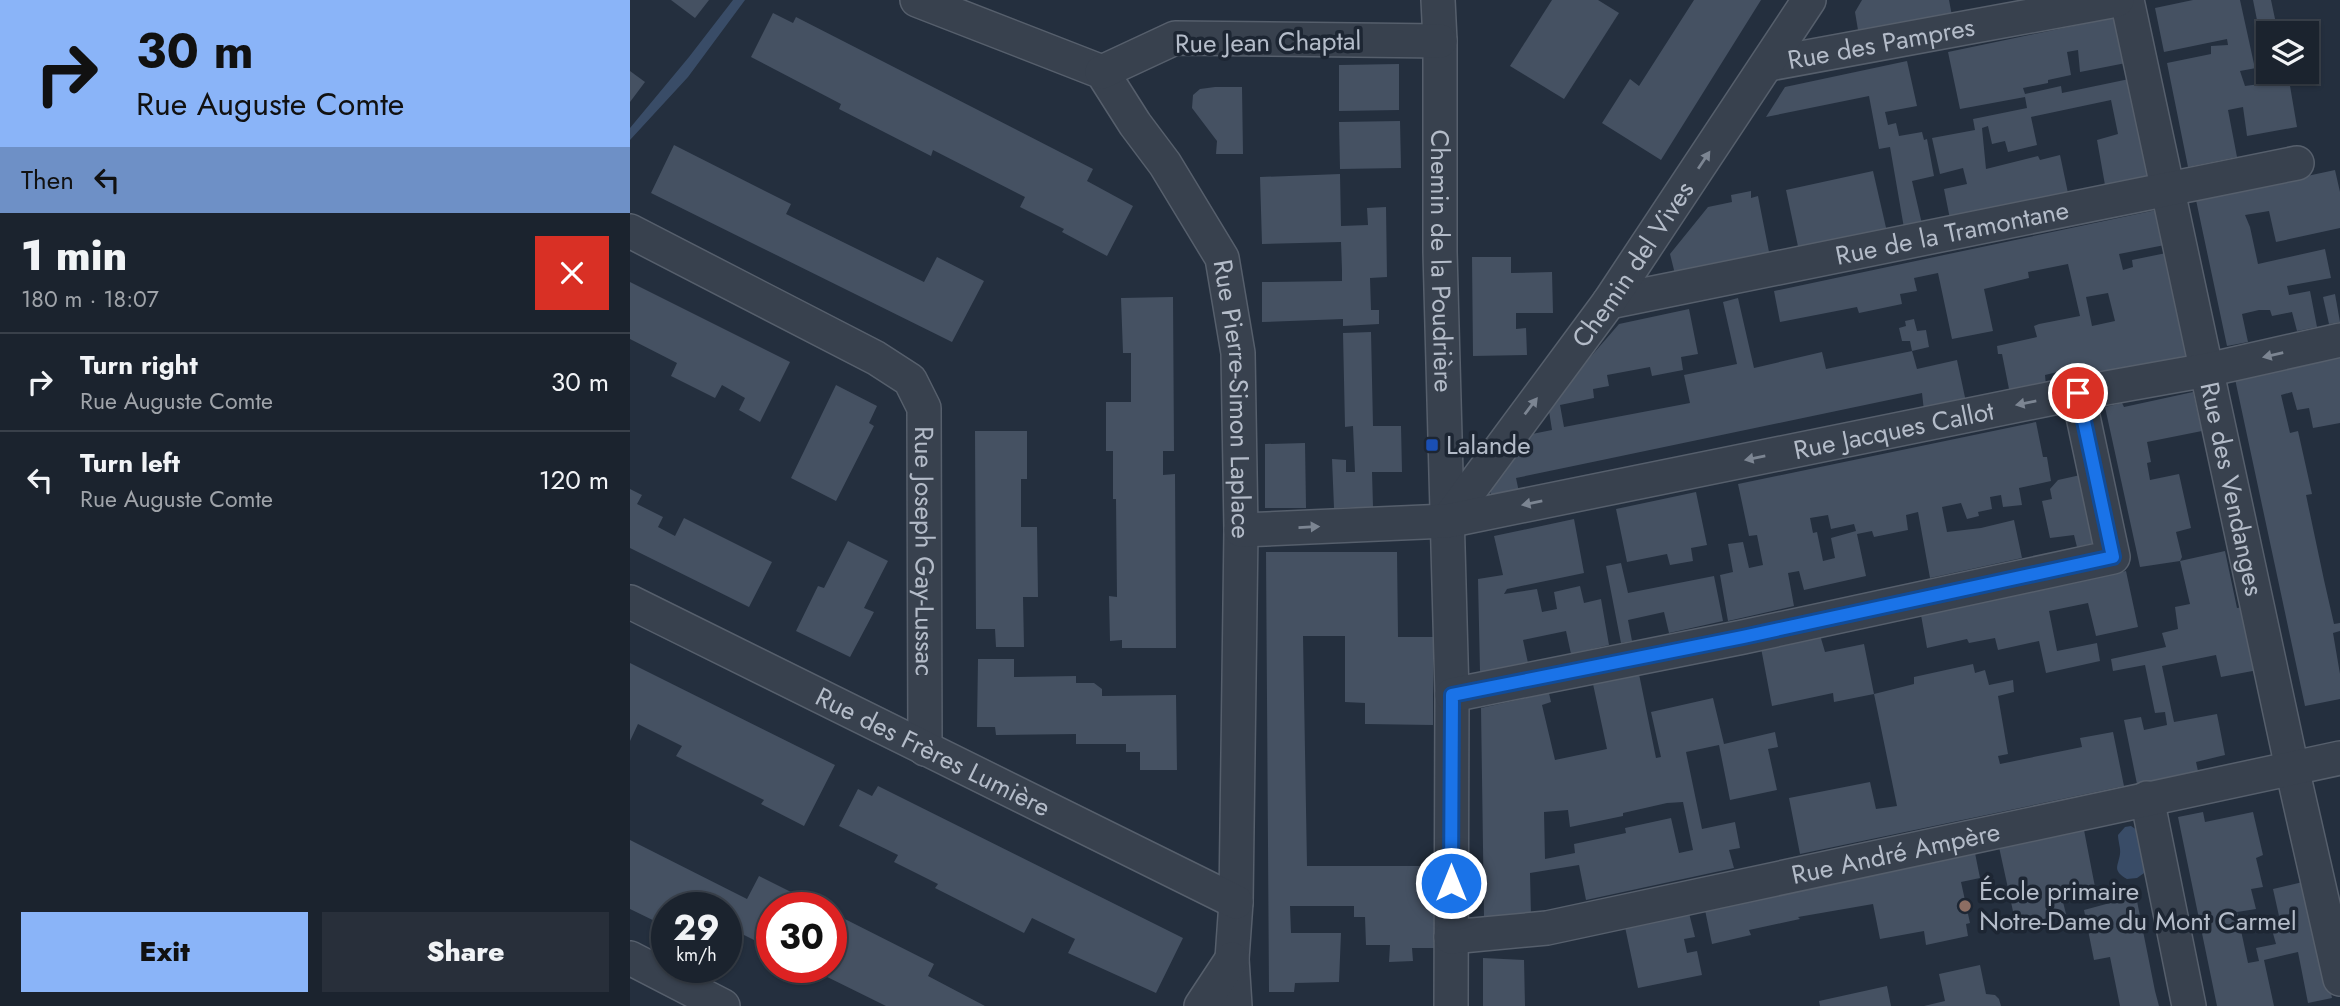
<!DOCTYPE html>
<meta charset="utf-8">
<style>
body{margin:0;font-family:Jost,sans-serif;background:#282f3a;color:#f1f3f6;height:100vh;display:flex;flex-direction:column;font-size:26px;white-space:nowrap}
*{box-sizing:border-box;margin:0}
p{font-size:23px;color:#a0a4aa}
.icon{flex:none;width:38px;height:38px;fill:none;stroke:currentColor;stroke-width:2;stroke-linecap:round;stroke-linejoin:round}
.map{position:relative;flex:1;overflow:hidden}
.panel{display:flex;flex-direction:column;background:#1b232e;width:630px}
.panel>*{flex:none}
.banner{background:#8ab4f8;color:#111;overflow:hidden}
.buttons{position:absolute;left:1626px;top:21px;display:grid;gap:14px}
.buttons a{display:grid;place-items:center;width:63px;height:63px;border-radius:0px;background:#1b232e;box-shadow:0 2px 5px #0004,0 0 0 2px #39404a;font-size:35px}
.speed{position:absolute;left:21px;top:892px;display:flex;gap:14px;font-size:35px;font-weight:700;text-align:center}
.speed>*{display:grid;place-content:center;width:91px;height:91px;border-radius:50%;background:#1b232e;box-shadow:0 2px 5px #0004,0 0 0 2px #39404a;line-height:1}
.speed small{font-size:18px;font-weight:400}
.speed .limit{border:10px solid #d22;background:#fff;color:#111}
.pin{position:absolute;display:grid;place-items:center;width:60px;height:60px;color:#fff;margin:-30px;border:4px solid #fff;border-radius:50%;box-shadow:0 2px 7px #0007}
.me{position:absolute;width:77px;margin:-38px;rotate:0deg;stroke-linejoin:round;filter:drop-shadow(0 0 5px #0008)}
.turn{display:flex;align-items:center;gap:24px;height:147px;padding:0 21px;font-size:32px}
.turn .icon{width:91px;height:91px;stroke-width:2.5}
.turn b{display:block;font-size:49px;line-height:60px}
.then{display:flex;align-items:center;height:66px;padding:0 21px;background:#0003;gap:14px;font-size:26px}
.round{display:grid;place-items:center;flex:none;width:74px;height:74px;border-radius:0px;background:#282f3a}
.headline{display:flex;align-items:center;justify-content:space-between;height:119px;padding:0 21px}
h1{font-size:42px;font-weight:800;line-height:52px}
.cta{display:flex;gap:14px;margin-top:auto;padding:14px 21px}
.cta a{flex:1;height:80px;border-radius:0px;background:#8ab4f8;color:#111;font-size:28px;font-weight:800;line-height:80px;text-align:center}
.cta a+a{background:#282f3a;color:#f1f3f6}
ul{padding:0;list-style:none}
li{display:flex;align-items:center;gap:21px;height:98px;padding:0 21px;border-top:2px solid #39404a}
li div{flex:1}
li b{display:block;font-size:26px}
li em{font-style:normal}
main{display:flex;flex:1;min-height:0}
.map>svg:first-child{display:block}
</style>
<main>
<section class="panel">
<div class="banner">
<div class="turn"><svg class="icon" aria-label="right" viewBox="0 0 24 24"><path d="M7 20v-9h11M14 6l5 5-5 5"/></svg><div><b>30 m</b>Rue Auguste Comte</div></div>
<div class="then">Then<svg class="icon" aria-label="left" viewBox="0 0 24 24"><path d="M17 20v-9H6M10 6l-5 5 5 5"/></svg></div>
</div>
<div class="headline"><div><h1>1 min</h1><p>180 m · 18:07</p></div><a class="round" style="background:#d93025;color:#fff"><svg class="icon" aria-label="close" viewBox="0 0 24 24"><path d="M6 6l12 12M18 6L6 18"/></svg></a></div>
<ul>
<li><svg class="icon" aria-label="right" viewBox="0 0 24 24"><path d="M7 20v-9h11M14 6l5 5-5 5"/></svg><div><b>Turn right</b><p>Rue Auguste Comte</p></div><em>30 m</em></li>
<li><svg class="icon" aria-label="left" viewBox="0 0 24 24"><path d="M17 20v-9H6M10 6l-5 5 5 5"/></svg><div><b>Turn left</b><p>Rue Auguste Comte</p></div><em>120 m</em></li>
</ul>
<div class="cta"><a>Exit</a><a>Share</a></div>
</section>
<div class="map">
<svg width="1710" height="1006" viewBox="0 0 1710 1006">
<rect width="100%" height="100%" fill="#242f3e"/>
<g fill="#394c67">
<polygon points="103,0 115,0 58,77 0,140 0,128 59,57"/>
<path d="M 1501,826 L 1510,832 L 1517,871 L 1507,878 L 1497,879 C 1482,870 1488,867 1490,854 C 1491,849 1488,841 1488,835 L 1495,827 Z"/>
</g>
<g fill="#455162" fill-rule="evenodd">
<polygon points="41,0 79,0 65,18"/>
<polygon points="922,0 968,0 989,13 934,99 880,66"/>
<polygon points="1064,0 1131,0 1031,160 972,123 1000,79 1009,86"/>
<polygon points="1232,0 1319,0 1322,16 1229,36 1225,12"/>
<polygon points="1563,0 1610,0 1624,64 1635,62 1637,66 1610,71 1615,86 1659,80 1667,127 1617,136 1613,107 1598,110 1607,157 1558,167 1537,63 1581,54 1581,46 1598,45 1597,39 1534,52 1525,8"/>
<polygon points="1623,0 1641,0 1648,33 1638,33 1638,49 1633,50"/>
<polygon points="143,13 163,23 166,17 463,169 457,181 503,206 477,256 432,232 434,229 390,207 395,197 303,150 301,156 209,109 211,104 121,57"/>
<polygon points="1491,16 1501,62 1450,72 1448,50 1437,52 1441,75 1418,80 1418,83 1393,88 1395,94 1431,86 1432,93 1504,78 1523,175 1475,185 1467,140 1488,134 1481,100 1401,117 1407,145 1378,152 1375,141 1362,144 1358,126 1352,128 1356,169 1408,156 1410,160 1430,155 1438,193 1320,219 1314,189 1337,184 1333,168 1310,174 1302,138 1345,130 1343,119 1397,108 1395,97 1330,109 1318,52"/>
<polygon points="1277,61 1287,106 1255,112 1258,125 1266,123 1269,136 1292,132 1294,140 1297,139 1304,176 1282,181 1292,224 1274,228 1260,147 1249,149 1239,96 1136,117 1155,87"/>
<polygon points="769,64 769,110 709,111 709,65"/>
<polygon points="0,71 15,82 0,102"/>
<polygon points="585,87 612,87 613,154 586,154 587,141 562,108 563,95 570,89"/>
<polygon points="770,121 771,168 710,169 709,122"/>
<polygon points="44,145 161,204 156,214 294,282 307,257 354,281 322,342 21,193"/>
<polygon points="1705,170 1710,192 1710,228 1646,242 1639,211 1615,215 1620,227 1628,264 1695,249 1701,278 1657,286 1659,295 1680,291 1687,327 1667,331 1662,312 1642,316 1640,310 1629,310 1612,314 1618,342 1597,346 1566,200"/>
<polygon points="1243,171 1257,232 1169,251 1156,190"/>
<polygon points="710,174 711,226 738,225 737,208 756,207 757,277 740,278 741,310 749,310 749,324 713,326 713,319 632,322 632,282 712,281 712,270 711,242 632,244 630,177"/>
<polygon points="1121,191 1121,198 1128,196 1140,257 1046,278 1040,254 1078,207 1102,202 1101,195"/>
<path d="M 1531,209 L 1540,244 L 1489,254 L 1493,270 L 1503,267 L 1502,260 L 1541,252 L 1564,354 L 1446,379 L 1444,368 L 1415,375 L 1416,386 L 1380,394 L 1372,354 L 1368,354 L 1367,346 L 1407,337 L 1404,326 L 1409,324 L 1450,316 L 1438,264 L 1398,272 L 1399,278 L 1354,289 L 1363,331 L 1322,339 L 1308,273 L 1284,278 L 1287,291 L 1270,294 L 1272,304 L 1229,313 L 1227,307 L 1150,322 L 1144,291 ZM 1478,293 L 1485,321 L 1462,326 L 1456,297 Z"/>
<polygon points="842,257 881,257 881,273 922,272 923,313 886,313 886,329 896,328 897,355 843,356"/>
<polygon points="0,282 160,362 130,422 109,410 115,398 92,385 85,398 41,376 47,363 0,339"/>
<polygon points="1705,294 1710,322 1699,324 1693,297"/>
<polygon points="543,297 544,451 533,451 533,475 545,474 546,648 492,648 492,640 480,641 479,596 487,597 486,499 483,499 483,451 476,451 476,402 501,402 501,353 493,353 491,298"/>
<polygon points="1108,298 1124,368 1192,352 1196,369 1282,351 1280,341 1272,341 1269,328 1276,326 1275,321 1284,319 1287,331 1296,330 1299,347 1282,351 1287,369 1327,360 1336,402 1294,411 1292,393 953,464 886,478 890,497 863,502 860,490 902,434 922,430 919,411 957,361 989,324 1059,309 1068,354 1051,357 1053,370 1022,376 1020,367 977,375 979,386 963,389 964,398 930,405 934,427 1060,403 1054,375 1107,364 1093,302"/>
<polygon points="741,332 743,426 771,426 772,472 742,472 743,507 704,508 702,459 716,460 716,472 725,472 723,426 715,427 713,333"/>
<polygon points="1710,357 1710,423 1683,428 1679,408 1667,410 1662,392 1651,395 1660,433 1668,431 1682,494 1676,495 1694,580 1704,624 1710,623 1710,631 1703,633 1710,674 1710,699 1675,706 1605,379"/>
<polygon points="206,385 247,406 239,423 244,426 206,501 161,478"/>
<polygon points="1563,392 1572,431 1517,442 1521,462 1517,463 1520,480 1549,474 1561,528 1546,532 1552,557 1550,561 1510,567 1475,407 1492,403 1494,407"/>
<path d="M 1406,422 L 1413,457 L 1417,457 L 1421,481 L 1389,488 L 1392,505 L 1373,507 L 1371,495 L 1360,497 L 1362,509 L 1348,512 L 1349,516 L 1337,519 L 1331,503 L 1312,507 L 1317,532 L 1351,528 L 1384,520 L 1392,558 L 1300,578 L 1288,512 L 1276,515 L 1278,530 L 1244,537 L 1242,531 L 1227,534 L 1236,576 L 1174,590 L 1169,571 L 1158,573 L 1164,606 L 1098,621 L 1090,575 L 1103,572 L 1098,544 L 1113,542 L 1119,568 L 1133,565 L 1127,535 L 1119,536 L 1108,484 ZM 1198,515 L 1201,529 L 1224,524 L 1226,531 L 1201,538 L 1205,558 L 1193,561 L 1187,532 L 1183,533 L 1180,518 Z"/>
<polygon points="345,431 397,431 397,479 391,479 391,527 407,527 408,597 393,597 394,647 366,647 365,629 346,629"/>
<polygon points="675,443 676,508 635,508 635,444"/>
<polygon points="1455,474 1469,542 1447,547 1444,535 1420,538 1412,501 1422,499 1420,489 1428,480"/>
<polygon points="0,489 12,495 7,504 33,517 28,527 45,536 54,518 142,562 119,607 0,548"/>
<polygon points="1066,492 1077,545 1061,548 1063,561 1040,565 1037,554 997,562 986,509"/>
<polygon points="944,519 954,573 877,589 874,594 907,589 912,612 927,609 924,592 950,586 954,603 971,599 979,645 941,654 936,631 893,640 898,663 850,672 848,579 873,575 864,536"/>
<polygon points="218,541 258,561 234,608 244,612 220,657 166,631 188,586 194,588"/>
<polygon points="1595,551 1607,608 1620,606 1633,669 1591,677 1586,655 1532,666 1544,722 1587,714 1595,755 1566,762 1568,771 1507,784 1494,720 1511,717 1514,730 1537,725 1535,712 1525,713 1515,665 1483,671 1481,659 1536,647 1532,633 1548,629 1545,607 1560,604 1550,561"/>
<polygon points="636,552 767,552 768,637 803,637 803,725 735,724 735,703 715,702 715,636 673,636 677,866 804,866 805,948 782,948 783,961 759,962 760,945 736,945 735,917 724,917 724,906 660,906 661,933 711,933 709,982 665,983 664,992 639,992"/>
<polygon points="991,563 998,593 1084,576 1093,621 1039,633 1034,612 998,620 1002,641 991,643 976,566"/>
<polygon points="1496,571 1508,627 1466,636 1458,603 1419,611 1427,651 1467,643 1470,661 1416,673 1409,641 1368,650 1365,638 1339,643 1337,639 1297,648 1291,615"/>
<polygon points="1190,635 1195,652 1234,644 1244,694 1204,702 1203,693 1142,706 1131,648"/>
<polygon points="348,659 384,659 384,677 446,676 446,683 464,683 472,689 472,696 546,695 547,770 510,770 510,752 496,752 496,744 446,744 446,734 366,735 365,727 347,727"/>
<polygon points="0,663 205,765 174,826 131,804 134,800 46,756 52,746 8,724 0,741"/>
<polygon points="1343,664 1345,673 1355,670 1359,685 1383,680 1384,692 1368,696 1378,754 1368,756 1370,764 1452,747 1450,738 1483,732 1494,786 1170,854 1159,798 1240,782 1246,809 1267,806 1244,694 1284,684 1284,677"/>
<path d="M 1009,674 L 1026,758 L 1031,757 L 1021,712 L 1083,698 L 1094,744 L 1145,732 L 1148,747 L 1138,749 L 1147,790 L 1100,800 L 1089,745 L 1056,752 L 1072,829 L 1105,822 L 1110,848 L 1099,850 L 1104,868 L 956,900 L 949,865 L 900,873 L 901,916 L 854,917 L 851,708 L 919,693 L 921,702 L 912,705 L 925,760 L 977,749 L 963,684 ZM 1053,802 L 1063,850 L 1049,853 L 1041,818 L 995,828 L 996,833 L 944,844 L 945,853 L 915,859 L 914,812 L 938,810 L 940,827 L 993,816 L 993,813 L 1037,803 Z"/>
<polygon points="248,786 553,938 526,993 438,953 445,939 402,918 394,933 305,888 308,884 264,862 268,855 209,826 228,789 242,796"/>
<polygon points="1573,812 1575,822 1623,812 1633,855 1626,858 1633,887 1621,889 1626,909 1607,912 1618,963 1629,961 1626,948 1646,944 1642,930 1658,927 1657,921 1662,920 1660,914 1649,916 1643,889 1677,881 1702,998 1678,1003 1668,952 1634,960 1644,1006 1587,1006 1548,817"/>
<polygon points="1454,830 1465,887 1431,894 1436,914 1386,925 1369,847"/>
<polygon points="0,840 117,899 129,876 193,908 142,908 142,949 102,929 96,941 96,908 37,908 37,927 0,909"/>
<polygon points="1345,853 1350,878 1331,882 1340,923 1336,924 1338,936 1296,945 1294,931 1250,939 1243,904 1168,917 1170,919 1119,930 1121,935 1082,944 1075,910"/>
<polygon points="1506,896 1525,991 1529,1006 1490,1006 1480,957 1464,960 1454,910"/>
<polygon points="201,912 304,964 298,976 355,1006 256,1006 179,968 201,968"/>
<polygon points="1059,913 1065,937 1054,939 1057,953 1067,951 1072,975 1008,988 995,927"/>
<polygon points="853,958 894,960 895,1006 853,1006"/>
<polygon points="1350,965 1356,994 1365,995 1369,999 1371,1006 1294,1006 1315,1001 1309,974"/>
<polygon points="1257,986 1261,1006 1190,1006 1189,1001"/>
</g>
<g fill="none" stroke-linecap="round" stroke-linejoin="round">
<g stroke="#565f6c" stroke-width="36">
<g id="street">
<path id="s1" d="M 287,0 L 472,72 L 505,124 L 535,164 L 592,258 L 608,353 L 611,530 L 606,902 L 602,959 L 605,1006"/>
<path id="s2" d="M 808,0 L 810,41 L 810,252 L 822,695 L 821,1006"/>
<path id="s3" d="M 1497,0 L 1662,768 L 1710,979"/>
<path id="s4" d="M 1139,64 L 1487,0"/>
<polyline points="472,72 545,38 810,41"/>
<path id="s5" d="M 0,231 L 246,358 L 280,380 L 294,408 L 295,749"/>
<path id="s6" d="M 979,302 L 1667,163"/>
<path id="s7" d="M 817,521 L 979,302 L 1179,0"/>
<path id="s8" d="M 611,530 L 817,521 L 1448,393 L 1577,370 L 1710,340"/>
<path id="s9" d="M 0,602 L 606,902"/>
<polyline points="822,695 1113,637 1483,557 1448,393"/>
<polyline points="1517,798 1559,1006"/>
<path id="s10" d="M 821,937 L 917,928 L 1710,758"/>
<polyline points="0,958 93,1006"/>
<polyline points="571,1006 602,959"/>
</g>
</g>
<use href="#street" stroke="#38414e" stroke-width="33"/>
</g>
<defs><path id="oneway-solid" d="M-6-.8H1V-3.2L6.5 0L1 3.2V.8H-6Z" transform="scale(1.75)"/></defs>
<g fill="#7c8592">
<use href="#oneway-solid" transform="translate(1074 160) rotate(-56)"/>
<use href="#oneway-solid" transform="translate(1643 355) rotate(167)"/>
<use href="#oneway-solid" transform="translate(1396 403) rotate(169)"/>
<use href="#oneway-solid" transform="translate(901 406) rotate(-53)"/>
<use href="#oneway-solid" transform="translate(1125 458) rotate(169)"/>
<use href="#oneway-solid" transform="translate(902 503) rotate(169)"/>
<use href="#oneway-solid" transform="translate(679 527) rotate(-3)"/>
</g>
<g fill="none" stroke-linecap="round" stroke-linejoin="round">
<g stroke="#114b97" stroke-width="18">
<polyline id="route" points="821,883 822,695 1113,637 1483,557 1448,393"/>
</g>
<use href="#route" stroke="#1a73e8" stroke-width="12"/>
</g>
<rect fill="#1a4fb4" stroke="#1d2633" stroke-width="2.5" x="795" y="438" width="14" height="14" rx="3.5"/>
<circle fill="#8d6e63" stroke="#1d2633" stroke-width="2.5" cx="1335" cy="906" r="7"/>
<g text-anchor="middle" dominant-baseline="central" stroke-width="7" stroke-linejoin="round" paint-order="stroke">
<g font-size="26" fill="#b4bcc9" stroke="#1d2633">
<text transform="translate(638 42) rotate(-1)">Rue Jean Chaptal</text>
<text stroke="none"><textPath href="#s4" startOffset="114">Rue des Pampres</textPath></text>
<text stroke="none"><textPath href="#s6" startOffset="350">Rue de la Tramontane</textPath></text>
<text stroke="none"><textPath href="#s2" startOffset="261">Chemin de la Poudrière</textPath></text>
<text stroke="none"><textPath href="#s7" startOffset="317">Chemin del Vives</textPath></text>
<text stroke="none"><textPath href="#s1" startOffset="562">Rue Pierre-Simon Laplace</textPath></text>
<text stroke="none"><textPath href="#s8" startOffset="662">Rue Jacques Callot</textPath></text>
<text stroke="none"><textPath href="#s3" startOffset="500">Rue des Vendanges</textPath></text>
<text stroke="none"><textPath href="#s5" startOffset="492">Rue Joseph Gay-Lussac</textPath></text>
<text stroke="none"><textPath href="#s9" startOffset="338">Rue des Frères Lumière</textPath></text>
<text stroke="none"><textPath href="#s10" startOffset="453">Rue André Ampère</textPath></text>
</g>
<g font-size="26" fill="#b4bcc9" stroke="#1d2633" text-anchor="start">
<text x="816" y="445">Lalande</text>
<text x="1349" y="891">École primaire<tspan x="1349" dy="30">Notre-Dame du Mont Carmel</tspan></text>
</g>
</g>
</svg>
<div class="buttons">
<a><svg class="icon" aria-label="layers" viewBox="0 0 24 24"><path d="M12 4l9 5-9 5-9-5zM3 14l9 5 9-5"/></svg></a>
</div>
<div class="speed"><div>29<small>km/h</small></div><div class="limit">30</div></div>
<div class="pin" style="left:1448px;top:393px;background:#d93025"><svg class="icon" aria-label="arrive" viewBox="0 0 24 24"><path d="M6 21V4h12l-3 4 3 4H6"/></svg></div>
<svg class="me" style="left:821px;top:883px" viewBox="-20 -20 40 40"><circle r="17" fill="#1a73e8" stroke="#fff" stroke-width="3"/><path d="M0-11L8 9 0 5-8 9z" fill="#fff"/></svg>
</div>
</main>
